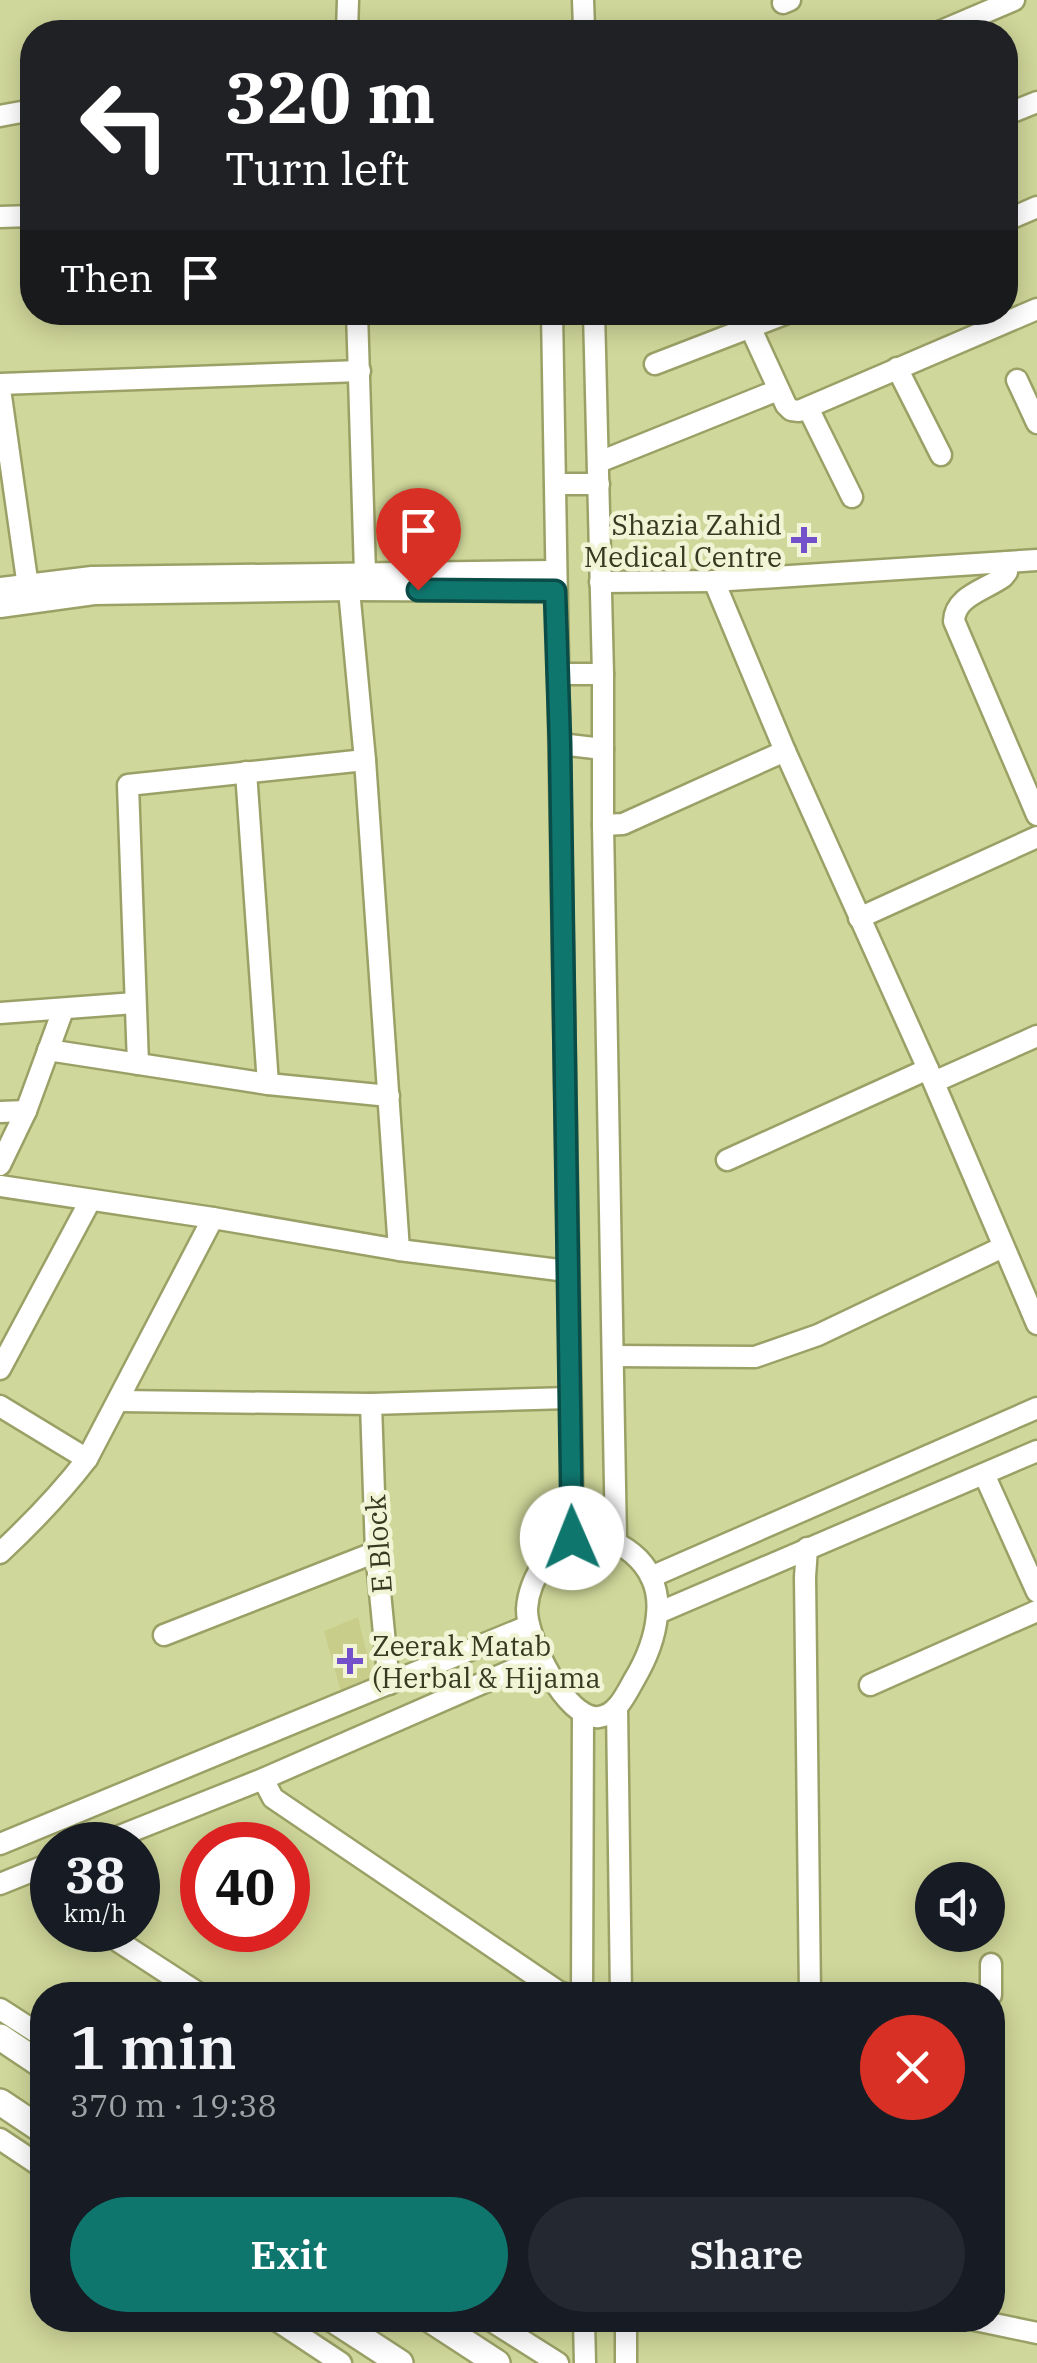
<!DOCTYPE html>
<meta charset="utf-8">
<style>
body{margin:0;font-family:"IBM Plex Serif",serif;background:#242831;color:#f1f3f6;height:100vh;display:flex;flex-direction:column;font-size:38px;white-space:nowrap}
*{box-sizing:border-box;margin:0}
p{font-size:32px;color:#9ea1a6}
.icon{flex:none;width:55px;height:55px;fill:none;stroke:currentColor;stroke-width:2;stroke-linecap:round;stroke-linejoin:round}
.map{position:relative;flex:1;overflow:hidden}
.side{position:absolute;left:30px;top:1982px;width:975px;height:350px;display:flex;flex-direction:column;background:#171b24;border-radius:40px;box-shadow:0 5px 25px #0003}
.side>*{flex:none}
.guide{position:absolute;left:20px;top:20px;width:998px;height:305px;border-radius:40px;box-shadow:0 5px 25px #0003;background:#202124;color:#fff;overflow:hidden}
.controls{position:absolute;left:915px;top:1862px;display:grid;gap:20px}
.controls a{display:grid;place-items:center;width:90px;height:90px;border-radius:50%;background:#171b24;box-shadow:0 5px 25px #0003;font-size:50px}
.speed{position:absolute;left:30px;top:1822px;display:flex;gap:20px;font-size:50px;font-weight:700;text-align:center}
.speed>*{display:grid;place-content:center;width:130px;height:130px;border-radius:50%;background:#171b24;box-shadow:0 5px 25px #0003;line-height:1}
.speed small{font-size:25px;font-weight:400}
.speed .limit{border:15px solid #d22;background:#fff;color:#111}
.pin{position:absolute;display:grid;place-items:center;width:85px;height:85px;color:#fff;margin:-102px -42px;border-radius:50% 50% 50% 0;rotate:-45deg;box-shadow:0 0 10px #0007}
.pin .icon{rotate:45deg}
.me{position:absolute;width:110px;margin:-55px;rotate:359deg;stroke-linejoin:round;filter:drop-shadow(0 0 8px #0008)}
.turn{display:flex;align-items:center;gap:35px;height:210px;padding:0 40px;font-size:45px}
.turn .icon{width:130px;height:130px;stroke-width:2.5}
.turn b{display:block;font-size:70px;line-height:85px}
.then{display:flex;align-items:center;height:95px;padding:0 40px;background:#0003;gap:20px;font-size:38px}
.round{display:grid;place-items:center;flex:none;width:105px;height:105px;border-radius:52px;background:#242831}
.summary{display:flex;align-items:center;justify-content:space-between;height:170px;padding:0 40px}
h1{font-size:60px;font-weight:600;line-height:75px}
.primary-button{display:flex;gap:20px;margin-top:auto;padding:20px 40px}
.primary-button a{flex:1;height:115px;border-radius:60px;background:#0f766e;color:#fff;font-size:40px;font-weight:600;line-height:115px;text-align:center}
.primary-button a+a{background:#242831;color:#f1f3f6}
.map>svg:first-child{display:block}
</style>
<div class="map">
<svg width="1037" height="2363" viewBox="0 0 1037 2363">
<rect width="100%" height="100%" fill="#d0d79a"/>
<polygon fill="#c8ce8a" points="358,1617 373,1679 341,1692 324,1631"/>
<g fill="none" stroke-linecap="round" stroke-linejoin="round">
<g stroke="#9ba166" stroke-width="25">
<g id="minor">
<polyline points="583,0 584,28"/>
<polyline points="783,3 790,0"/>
<polyline points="347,32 348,0"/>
<polyline points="939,32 1014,0"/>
<polyline points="1005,115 1037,102"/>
<polyline points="0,116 32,110"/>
<polyline points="0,217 32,216"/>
<polyline points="1005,221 1037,207"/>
<polyline points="357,312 365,573"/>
<polyline points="552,312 573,1537"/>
<polyline points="594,312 603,674 603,825 616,1541"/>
<polyline points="751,329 786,405 791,410 799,411 1037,309"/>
<polyline points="655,364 790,312"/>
<polyline points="897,368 941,455"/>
<polyline points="1017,380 1037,423"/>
<polyline points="0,384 360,371"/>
<polyline points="0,389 29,594"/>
<polyline points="808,408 852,497"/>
<polyline points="599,462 778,390"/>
<polyline points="556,484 599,484"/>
<path d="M 1008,562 L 1007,572 L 1003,577 C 985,590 955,596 954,621 L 1037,815"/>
<polyline points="714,581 785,751 928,1069 1037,1324"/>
<polyline points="600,582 714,581 1037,560"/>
<polyline points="0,588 92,577 555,571"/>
<polyline points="349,590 365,760 399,1250"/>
<polyline points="0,607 94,594 349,590 555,591"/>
<polyline points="558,674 603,674"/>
<polyline points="560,744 603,749"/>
<polyline points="246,772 268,1084"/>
<polyline points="603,825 623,824 785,751"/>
<polyline points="859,918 1037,837"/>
<polyline points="0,1013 135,1003"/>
<polyline points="48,1050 268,1084 389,1096"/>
<polyline points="138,1064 128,785 365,760"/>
<polyline points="934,1082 1037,1036"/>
<polyline points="0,1112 26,1111"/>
<polyline points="727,1160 928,1069"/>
<polyline points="0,1165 26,1111 63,1010"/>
<polyline points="0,1186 213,1218 399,1250 567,1271"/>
<polyline points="613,1356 755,1357 818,1335 1003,1247"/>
<polyline points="0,1369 90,1201"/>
<polyline points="119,1401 371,1404"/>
<polyline points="0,1406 87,1459"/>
<polyline points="984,1474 1037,1592"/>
<path d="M 584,1536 C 627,1537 662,1570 657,1615 C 655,1638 646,1660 634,1680 C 626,1694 617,1715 599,1717 C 566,1721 526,1637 527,1609 C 528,1591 536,1574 546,1560 C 556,1546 567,1538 584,1536 Z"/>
<polyline points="807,1548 805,1577 810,1995"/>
<path d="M 0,1553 C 32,1523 61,1493 87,1459 L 213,1218"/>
<polyline points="651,1577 1037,1408"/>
<polyline points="658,1613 1037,1451"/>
<polyline points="164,1635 376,1552"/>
<polyline points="389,1684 376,1552 371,1404 569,1398"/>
<polyline points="870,1685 1037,1611"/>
<polyline points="617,1707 621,1995"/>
<polyline points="263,1779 273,1798 559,1992 569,1995"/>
<polyline points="0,1844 528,1626"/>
<polyline points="97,1845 263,1779 540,1658"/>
<polyline points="0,1884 52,1863"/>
<polyline points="101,1930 201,1995"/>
<polyline points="582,1995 583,1713"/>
<polyline points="991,1995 991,1964"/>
<polyline points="0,2009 42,2036"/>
<polyline points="0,2139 42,2167"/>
<polyline points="276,2320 341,2363"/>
<polyline points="490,2320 558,2363"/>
<polyline points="584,2320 585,2363"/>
<polyline points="626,2320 626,2363"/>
<polyline points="975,2320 1037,2333"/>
</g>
</g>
<g stroke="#9ba166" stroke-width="30">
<g id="major">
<polyline points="0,2037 42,2065"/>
<polyline points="0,2102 42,2130"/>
<polyline points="334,2320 400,2363"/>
<polyline points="431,2320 497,2363"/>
</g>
</g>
<use href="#minor" stroke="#fff" stroke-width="20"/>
<use href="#major" stroke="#fff" stroke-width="25"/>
</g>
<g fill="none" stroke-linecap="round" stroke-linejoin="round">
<g stroke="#0a4d48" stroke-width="25">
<polyline id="route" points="418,590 555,591 560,744 572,1538"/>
</g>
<use href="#route" stroke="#0f766e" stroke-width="18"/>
</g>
<g fill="#7450ca" stroke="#f1f5d6" stroke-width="4">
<path d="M799 525h10v10h10v10h-10v10h-10v-10h-10v-10h10z"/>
<path d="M345 1646h10v10h10v10h-10v10h-10v-10h-10v-10h10z"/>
</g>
<g text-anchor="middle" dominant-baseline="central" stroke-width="9" stroke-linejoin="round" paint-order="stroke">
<g font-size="28" fill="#373a21" stroke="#f1f5d6" text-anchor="end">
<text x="782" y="524">Shazia Zahid<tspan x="782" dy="32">Medical Centre</tspan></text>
<text x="372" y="1645" text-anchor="start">Zeerak Matab<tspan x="372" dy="32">(Herbal &amp; Hijama</tspan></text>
</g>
<g font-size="28" fill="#373a21" stroke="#f1f5d6">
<text transform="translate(378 1544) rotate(-94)">E Block</text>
</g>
</g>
</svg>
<div class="controls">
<a><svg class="icon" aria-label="sound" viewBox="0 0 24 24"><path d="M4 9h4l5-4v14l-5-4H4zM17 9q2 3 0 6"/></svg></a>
</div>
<div class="speed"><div>38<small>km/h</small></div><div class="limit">40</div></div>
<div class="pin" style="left:418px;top:590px;background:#d93025"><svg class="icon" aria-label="arrive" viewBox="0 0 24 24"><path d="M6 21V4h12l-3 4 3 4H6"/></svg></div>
<svg class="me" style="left:572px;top:1538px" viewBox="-20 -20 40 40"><circle r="19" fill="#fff"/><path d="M0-13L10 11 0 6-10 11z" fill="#0f766e"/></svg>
<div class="guide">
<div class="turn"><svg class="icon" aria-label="left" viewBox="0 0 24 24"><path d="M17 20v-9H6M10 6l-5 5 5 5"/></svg><div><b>320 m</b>Turn left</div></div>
<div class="then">Then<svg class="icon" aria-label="arrive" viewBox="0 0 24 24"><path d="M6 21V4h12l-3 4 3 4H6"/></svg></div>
</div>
<section class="side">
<div class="summary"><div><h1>1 min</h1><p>370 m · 19:38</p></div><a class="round" style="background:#d93025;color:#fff"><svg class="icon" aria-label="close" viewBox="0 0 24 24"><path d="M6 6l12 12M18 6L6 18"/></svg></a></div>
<div class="primary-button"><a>Exit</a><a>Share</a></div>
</section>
</div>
